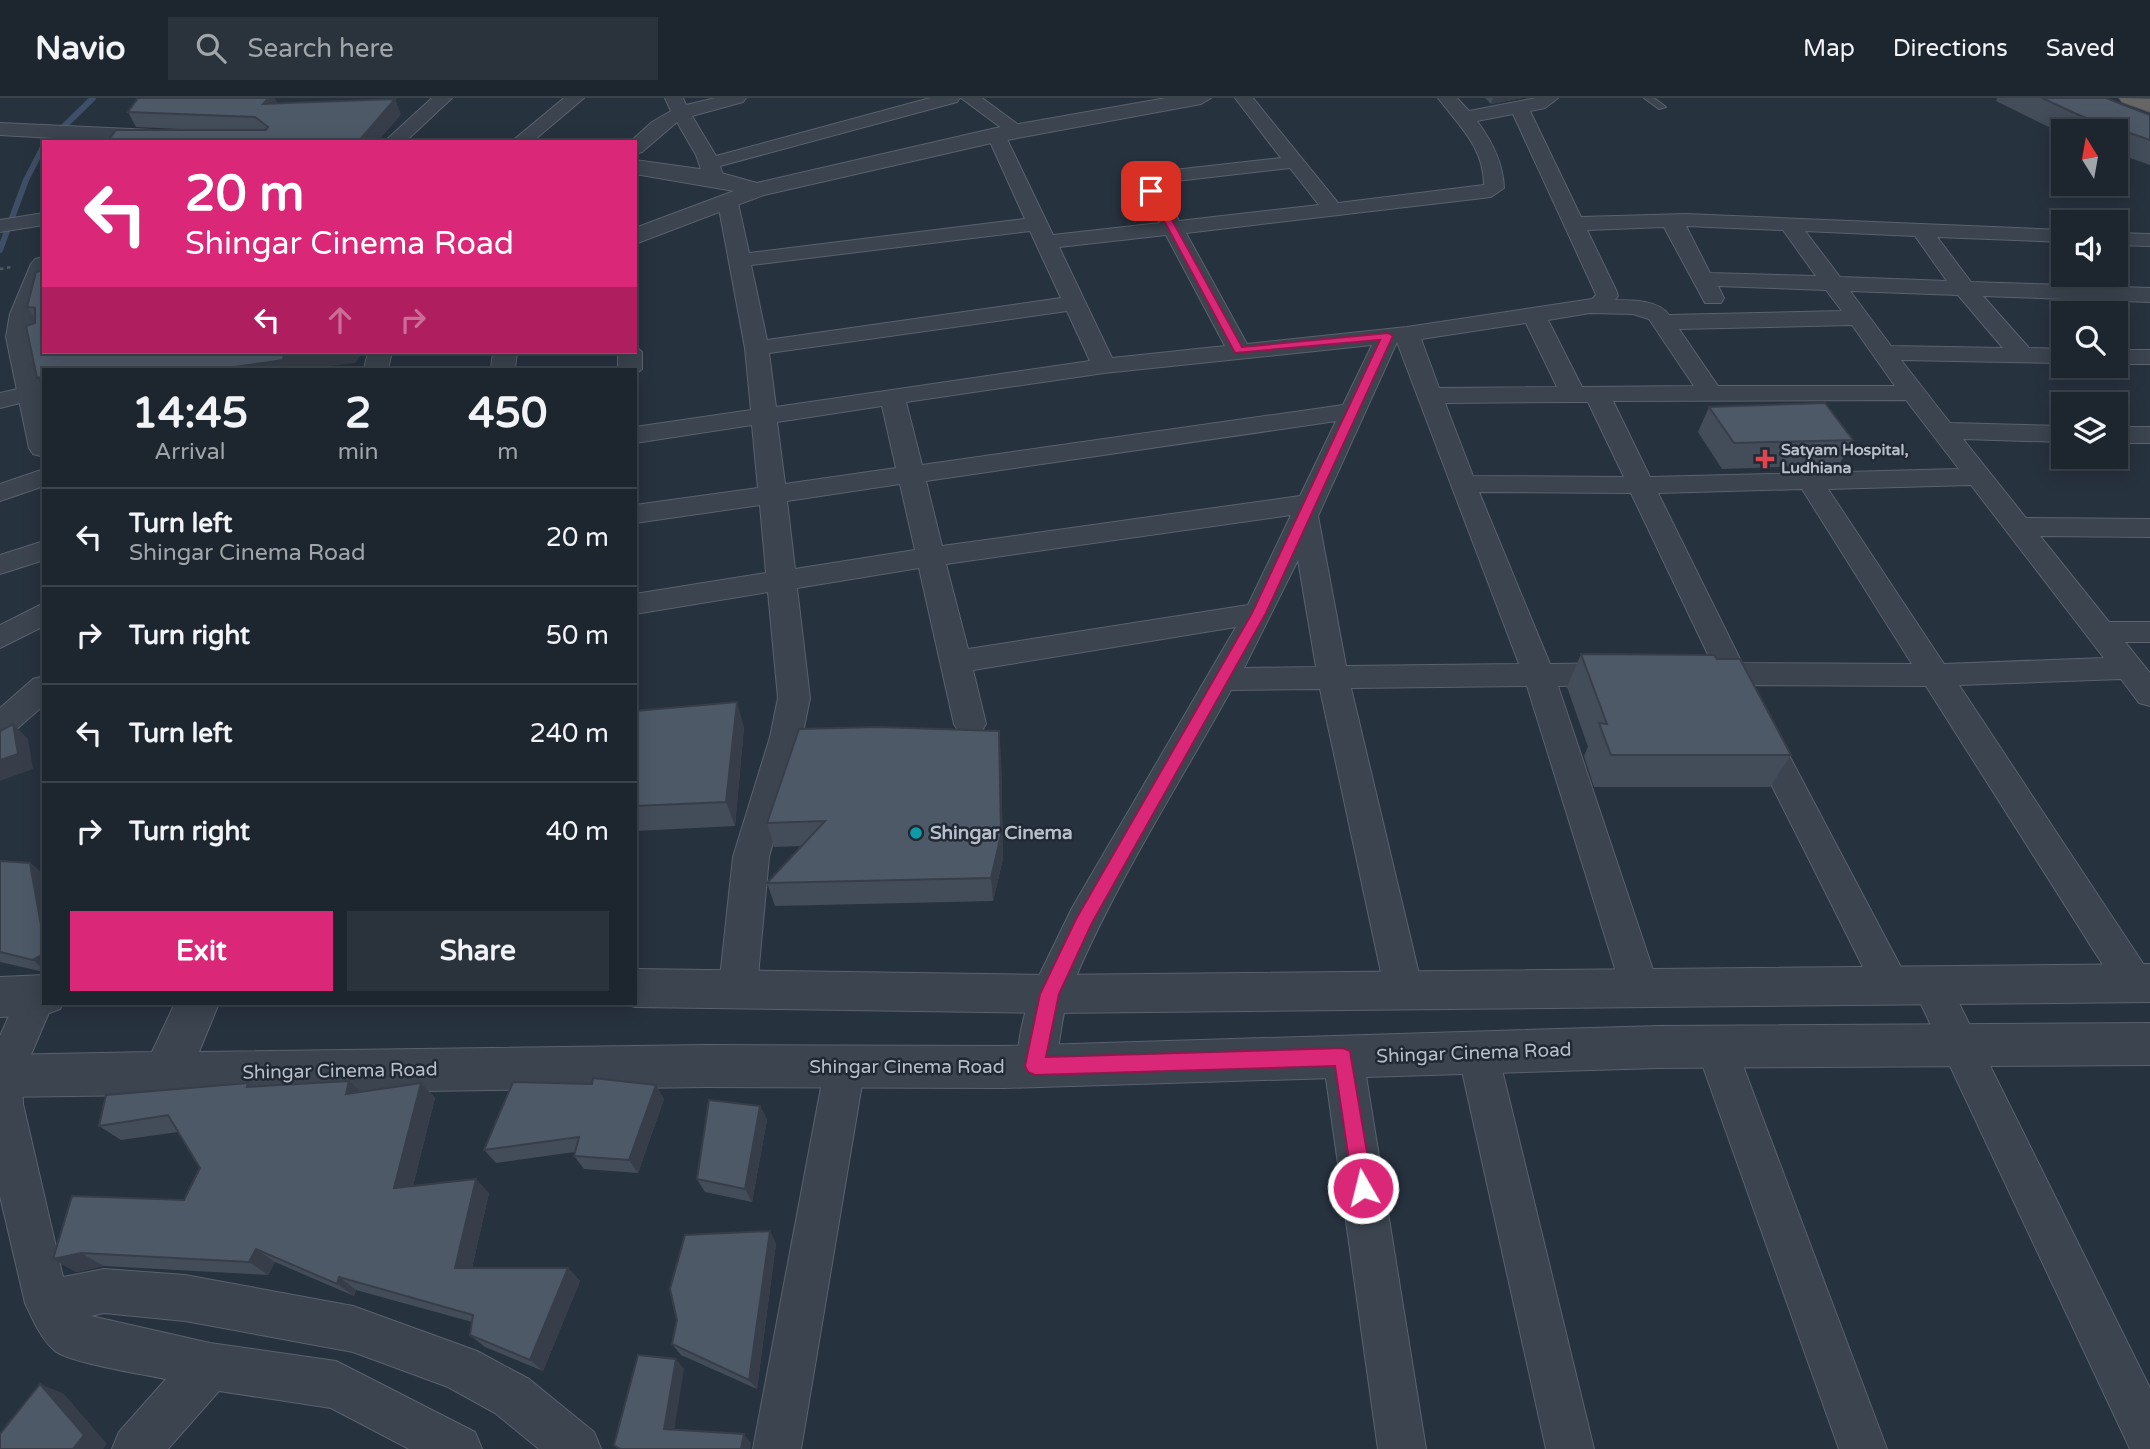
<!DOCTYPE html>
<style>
body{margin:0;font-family:"Varela Round",sans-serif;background:#2a323b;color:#f1f3f6;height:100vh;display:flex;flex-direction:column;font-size:26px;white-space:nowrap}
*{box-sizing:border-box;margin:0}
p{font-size:23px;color:#a0a5aa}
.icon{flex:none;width:38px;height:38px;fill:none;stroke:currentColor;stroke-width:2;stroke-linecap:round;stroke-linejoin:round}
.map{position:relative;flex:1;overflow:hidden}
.panel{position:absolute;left:42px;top:270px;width:595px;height:637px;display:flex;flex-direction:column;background:#1d262f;border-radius:0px;box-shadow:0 4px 18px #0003,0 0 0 2px #3b434b}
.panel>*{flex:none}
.hud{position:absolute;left:42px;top:42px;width:595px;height:214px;border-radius:0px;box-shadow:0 4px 18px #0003,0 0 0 2px #3b434b;background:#db2777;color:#fff;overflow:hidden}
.needle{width:46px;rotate:349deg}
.tools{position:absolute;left:2051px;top:21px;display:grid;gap:14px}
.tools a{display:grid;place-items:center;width:77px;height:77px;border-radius:0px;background:#1d262f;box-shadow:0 4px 18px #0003,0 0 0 2px #3b434b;font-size:35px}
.pin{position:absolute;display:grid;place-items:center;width:60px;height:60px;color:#fff;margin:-30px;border-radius:14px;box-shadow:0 4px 10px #0006}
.me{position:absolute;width:77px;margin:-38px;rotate:352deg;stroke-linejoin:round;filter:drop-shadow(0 0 5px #0008)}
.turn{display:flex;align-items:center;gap:24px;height:147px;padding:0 28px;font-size:32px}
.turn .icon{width:91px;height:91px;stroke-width:2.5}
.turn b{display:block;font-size:49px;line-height:60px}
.lanes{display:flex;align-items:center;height:66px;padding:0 28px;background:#0003;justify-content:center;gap:35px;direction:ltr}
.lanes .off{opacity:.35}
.eta{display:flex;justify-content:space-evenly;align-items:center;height:119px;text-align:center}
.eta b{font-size:42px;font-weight:700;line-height:49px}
.button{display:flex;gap:14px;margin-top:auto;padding:14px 28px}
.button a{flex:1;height:80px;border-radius:0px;background:#db2777;color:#fff;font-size:28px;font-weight:700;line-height:80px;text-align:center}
.button a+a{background:#2a323b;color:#f1f3f6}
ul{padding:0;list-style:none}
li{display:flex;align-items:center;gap:21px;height:98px;padding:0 28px;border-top:2px solid #3b434b}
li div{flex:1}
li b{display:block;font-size:26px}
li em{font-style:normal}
header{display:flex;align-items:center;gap:42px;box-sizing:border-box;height:98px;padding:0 35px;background:#1d262f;border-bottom:2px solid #3b434b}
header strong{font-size:33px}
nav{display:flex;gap:38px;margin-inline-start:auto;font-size:24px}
.search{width:490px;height:63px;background:#2a323b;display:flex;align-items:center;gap:18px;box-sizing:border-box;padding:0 24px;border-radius:0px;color:#a0a5aa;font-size:26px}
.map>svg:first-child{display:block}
</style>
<header>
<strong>Navio</strong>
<div class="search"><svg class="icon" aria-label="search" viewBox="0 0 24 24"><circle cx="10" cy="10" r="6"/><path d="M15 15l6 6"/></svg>Search here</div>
<nav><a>Map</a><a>Directions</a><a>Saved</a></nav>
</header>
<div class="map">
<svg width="2150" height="1351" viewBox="0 0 2150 1351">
<rect width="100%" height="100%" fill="#27323f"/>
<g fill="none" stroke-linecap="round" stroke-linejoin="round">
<g stroke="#3e4f67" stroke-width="6">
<polyline points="48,44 93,0"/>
<polyline points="0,152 26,82 44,47"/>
</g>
<g stroke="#59626d" stroke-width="2">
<polygon id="service" points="1644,0 1654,0 1666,9 1659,11"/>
</g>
<g stroke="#59626d" stroke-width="2">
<g id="minor">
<polygon points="432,0 452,0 405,44 384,44"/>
<polygon points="564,0 584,0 532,44 511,44"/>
<polygon points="665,0 683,0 686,7 715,0 746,0 743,4 692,18 716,58 930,0 960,0 957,4 720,68 724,80 714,86 704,80 696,57 677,24 642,54 635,56 635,44 630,44 652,24 671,13"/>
<polygon points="961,0 982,0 1027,33 1018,39 1011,37"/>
<path d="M 1235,0 L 1253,0 L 1338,105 L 1484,87 C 1484,49 1459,28 1438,0 L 1457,0 L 1469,13 L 1536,0 L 1558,0 L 1545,10 L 1530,13 L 1581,119 L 1686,116 L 2063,132 L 2063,144 L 1937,139 L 1971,184 L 2150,190 L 2150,204 L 1983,198 L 2029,250 L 2063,251 L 2063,265 L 1901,262 L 1950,325 L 2063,328 L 2063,344 L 1963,341 L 2026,420 L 2150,421 L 2150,439 L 2040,438 L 2109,524 L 2150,524 L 2150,544 L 2125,544 L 2150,575 L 2150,608 L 2139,605 L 2121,581 L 1959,587 L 2148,873 L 2148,897 L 2135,902 L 2122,897 L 1926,588 L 1753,587 L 1756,592 L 1751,600 L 1740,603 L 1729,600 L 1722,587 L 1693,584 L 1688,576 L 1693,568 L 1712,565 L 1631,395 L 1479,394 L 1550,566 L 1618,565 L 1629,568 L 1634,576 L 1629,584 L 1618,587 L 1558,588 L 1659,890 L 1653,902 L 1640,907 L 1627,902 L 1621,890 L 1527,588 L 1351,590 L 1423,893 L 1417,905 L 1404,910 L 1391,905 L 1385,893 L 1320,591 L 1231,592 C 1178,688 1111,792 1070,893 C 1059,921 1062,953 1049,981 L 1035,986 L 1021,981 C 1011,959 1026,906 1036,884 L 1072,810 L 1236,529 L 973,572 L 986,626 L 981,634 L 970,638 L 959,634 L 954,626 L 919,470 L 797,490 L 810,600 L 802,639 L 769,759 L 757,889 L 751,901 L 738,906 L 725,901 L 719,889 L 733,759 L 770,639 L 778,600 L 768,494 L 635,516 L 635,496 L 766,475 L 760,407 L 635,425 L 635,407 L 758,390 L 752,327 L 635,345 L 635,329 L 751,312 L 745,250 L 718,105 L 728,99 L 738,105 L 749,155 L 1025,121 L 987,37 L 996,31 L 1005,37 L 1053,137 L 1160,125 L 1138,84 L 1147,75 L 1281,60 ZM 1513,16 L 1594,192 L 1596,197 L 1592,201 L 1407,229 L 1247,246 L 1186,135 L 1491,99 L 1504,90 C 1503,64 1492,43 1477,23 ZM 1290,70 L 1319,107 L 1179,123 L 1159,85 ZM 1686,128 L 1783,132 L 1816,178 L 1710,175 ZM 1664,129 L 1705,205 L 1721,205 L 1724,200 L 1718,188 L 1826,192 L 1842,213 L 1669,217 C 1659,202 1632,202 1615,202 L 1618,198 L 1616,192 L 1587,132 ZM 1030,133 L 1061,200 L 767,242 L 751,167 ZM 1805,133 L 1915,138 L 1947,183 L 1840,179 ZM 1166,137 L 1225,248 L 1112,260 L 1059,149 ZM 1850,193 L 1958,197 L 2003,250 L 1891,248 ZM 1067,213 L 1090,263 L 776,309 L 769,255 ZM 1590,215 L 1633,216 L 1649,221 L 1694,288 L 1582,289 L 1548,222 ZM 1526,225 L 1557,289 L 1439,290 L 1421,241 ZM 1852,227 L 1895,288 L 1718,288 L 1679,231 ZM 1397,244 L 1519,566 L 1346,568 L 1318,418 ZM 1372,247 L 1343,307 L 922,367 L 906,304 L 1104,275 ZM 1906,302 L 1959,371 L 1650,379 L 1613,303 ZM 1568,304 L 1588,304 L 1624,379 L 1473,378 L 1445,305 ZM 882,308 L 896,370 L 785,386 L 777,324 ZM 1336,323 L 1300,398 L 942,448 L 926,383 ZM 900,386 L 915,452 L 795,471 L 787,403 ZM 1971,387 L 2104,560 L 1944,566 L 1828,391 ZM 1802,391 L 1912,566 L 1742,565 L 1658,395 ZM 1291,417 L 1248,507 L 968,551 L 946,466 ZM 1298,462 L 1316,569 L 1244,570 Z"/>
<polygon points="44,115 44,127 0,134 0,122"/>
<polygon points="2116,135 2150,136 2150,148 2116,147"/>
<polygon points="635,248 642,254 642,271 635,277 635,271 618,271 618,254 635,254"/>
<rect x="2116" y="252" width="34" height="14"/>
<polygon points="368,254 392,254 388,271 364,271"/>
<polygon points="493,254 517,254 515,271 491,271"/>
<polygon points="31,288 40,290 43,295 40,300 0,310 0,295"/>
<rect x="2116" y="329" width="34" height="16"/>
<polygon points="44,371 44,388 0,403 0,386"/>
<polygon points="44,443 44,462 0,476 0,457"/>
<polygon points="44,505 44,528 0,550 0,527"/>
<polygon points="44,578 44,607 11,636 0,640 0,610 33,581"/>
<polygon points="1761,622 1772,625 1904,875 1910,887 1904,899 1891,904 1878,899 1745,634 1750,625"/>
<polygon points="1931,870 1944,875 2150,1290 2150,1351 2130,1351 1912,887 1918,875"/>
<path d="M 37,881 L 44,884 L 44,905 L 53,905 L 22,978 L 23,1006 L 63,1179 L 104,1171 L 185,1177 L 353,1208 L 477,1253 L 529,1281 L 594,1334 L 601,1351 L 539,1351 L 495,1315 L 448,1289 L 353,1254 L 185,1223 L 104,1215 L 91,1218 L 210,1245 L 336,1263 L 475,1334 L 482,1351 L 409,1351 L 331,1310 L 219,1293 L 168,1351 L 112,1351 L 119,1334 L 166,1281 C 144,1276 68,1265 54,1252 C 41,1241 32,1220 25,1205 L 0,1098 L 0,938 L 23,886 Z"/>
<polygon points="1716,931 1730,936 1736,949 1887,1351 1839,1351 1696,949 1702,936"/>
<polygon points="1478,937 1492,942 1498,955 1594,1351 1546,1351 1458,955 1464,942"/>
<polygon points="1343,941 1357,946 1363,959 1426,1351 1378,1351 1323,959 1329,946"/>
<polygon points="845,950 859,955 865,968 801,1351 753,1351 825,968 831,955"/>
</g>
</g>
<g stroke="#59626d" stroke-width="2">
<g id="tertiary">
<polygon points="1166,0 1211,0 1201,6 996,44 764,97 635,146 635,130 734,93 635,76 635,62 714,73 757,85 996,30"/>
<polygon points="0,25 262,37 273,44 125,44 0,37"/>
<polygon points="44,159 44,198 36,216 34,239 44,284 44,359 33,356 29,350 6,239 10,216 31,166 35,161"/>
<polygon points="2150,866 2150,904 1050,915 635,909 622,905 635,905 635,871 1050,877"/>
<polygon points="44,877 44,905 63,905 60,911 44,917 0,919 0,879"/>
<polygon points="175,905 219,905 199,954 707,947 1004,948 1659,928 2150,925 2150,967 1659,970 1004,990 707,989 0,999 0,957 152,954"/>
</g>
</g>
<g stroke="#464f5a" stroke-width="2">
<polygon id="trunk" points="2119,0 2150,1 2150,14 2122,4"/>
</g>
<polyline stroke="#495d5f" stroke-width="2.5" stroke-dasharray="3.5 3.5" stroke-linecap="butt" points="0,171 12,169"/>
<use href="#service" fill="#3b444f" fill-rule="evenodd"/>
<use href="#minor" fill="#3b444f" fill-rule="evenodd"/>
<use href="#tertiary" fill="#3b444f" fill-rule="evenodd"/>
<use href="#trunk" fill="#676664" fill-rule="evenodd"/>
</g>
<g fill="#434d59">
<polygon points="1485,0 1522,0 1491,6"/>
<polygon points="1997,0 2106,0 2150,17 2150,67 2116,55 2116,33 2063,33 2063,36 1996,3"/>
<polygon points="277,5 401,16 377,44 107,44 201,32 136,29 128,14"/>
<polygon points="40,173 44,254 205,254 205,257 235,257 249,254 362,254 355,265 44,271 35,225 35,220 27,209"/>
<polygon points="1709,309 1853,342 1839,367 1722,371 1698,334"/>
<polygon points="1581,556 1717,561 1791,657 1770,689 1594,689 1584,658 1588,649 1567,589"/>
<polygon points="635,613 744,629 735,728 635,733"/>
<polygon points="1001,658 1003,761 993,803 775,808 767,785 802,748 774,749 767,725"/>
<polygon points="0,763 30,765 44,777 44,874 0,864"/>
<polygon points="421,985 435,1000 413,1088 489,1095 472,1170 568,1170 580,1183 543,1273 485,1249 470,1237 472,1224 356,1192 354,1198 275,1164 268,1177 104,1168 76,1174 53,1161 184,1102 200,1070 178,1034 121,1042 99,1028 252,989 360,993"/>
<polygon points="664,1001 638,1075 584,1071 574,1058 575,1054 496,1065 484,1052"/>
<polygon points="760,1008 767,1022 752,1104 705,1094 697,1081"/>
<polygon points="776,1145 757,1291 681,1257 672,1246 677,1222"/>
</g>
<g fill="#373e49">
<polygon points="269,0 275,0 280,11 263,6"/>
<polygon points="1493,0 1522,0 1491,6"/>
<polygon points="395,1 401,16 377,44 358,44"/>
<polygon points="190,254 205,254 205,255 207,261 188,256"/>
<polygon points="304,254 362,254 355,265 305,271 233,271 235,269 284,256"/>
<polygon points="44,278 44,290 37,280"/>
<polygon points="737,604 744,629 735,728 726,704"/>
<polygon points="13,626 28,641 33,671 0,683 0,662"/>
<polygon points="999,633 1001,658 1003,761 993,803 991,780"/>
<polygon points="30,765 44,777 44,844"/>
<polygon points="44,856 44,871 33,862"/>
<polygon points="349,983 365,998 346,996"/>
<polygon points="421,985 435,1000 409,1104 394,1090"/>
<polygon points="656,987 664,1001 638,1075 629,1062"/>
<polygon points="760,1008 767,1022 752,1104 745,1091"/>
<polygon points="476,1081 489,1095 469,1183 455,1170"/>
<polygon points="770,1133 776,1145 757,1291 749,1282"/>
<polygon points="256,1151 275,1164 268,1177 249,1164"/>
<polygon points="81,1155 104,1168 76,1174 53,1161"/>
<polygon points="568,1170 580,1183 543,1273 530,1262"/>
<polygon points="339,1179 356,1192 354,1198 337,1186"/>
<polygon points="676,1261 684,1271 673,1340 664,1331"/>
<polygon points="40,1286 64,1296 107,1346 103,1351 73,1351"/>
<polygon points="744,1336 751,1345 750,1351 741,1351"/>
</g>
<g fill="#4e5968" stroke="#373e49" stroke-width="2">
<polygon points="138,0 269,0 263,6 395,1 358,44 107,44 116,32 266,32 268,29 255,19 128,14"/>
<polygon points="2042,0 2106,0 2150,17 2150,42 2081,18"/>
<polygon points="44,166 44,254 190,254 188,256 235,257 249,254 304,254 284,256 283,262 235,269 233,271 44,271 44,278 37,280 26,228 35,225 35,210 27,209 36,174 40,173"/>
<polygon points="1825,305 1853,342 1734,345 1709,309"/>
<polygon points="1581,556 1714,557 1717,561 1740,561 1791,657 1611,657 1599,625 1607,626"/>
<polygon points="737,604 726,704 635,708 635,613"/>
<polygon points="13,626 18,656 0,662 0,633"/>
<polygon points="878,629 999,633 1001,737 991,780 767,785 825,723 767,725 799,631"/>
<polygon points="0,763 30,765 44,844 44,856 33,862 0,854"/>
<polygon points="593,980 656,987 629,1062 574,1058 579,1039 484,1052 513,984 592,986"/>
<polygon points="349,983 346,996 421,985 394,1090 476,1081 455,1170 568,1170 530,1262 470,1237 473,1217 339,1179 337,1186 256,1151 249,1164 81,1155 53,1161 72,1098 184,1102 200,1070 168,1017 99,1028 106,997 248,985 247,989"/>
<polygon points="709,1002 760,1008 745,1091 697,1081"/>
<polygon points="770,1133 749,1282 672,1246 677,1222 670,1191 685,1137"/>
<polygon points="638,1257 676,1261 664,1331 744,1336 741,1351 620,1351 614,1347"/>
<polygon points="40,1286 84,1337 73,1351 0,1351 0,1336"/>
</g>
<polygon fill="#db2777" stroke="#8e194d" stroke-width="2" points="1147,91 1156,93 1242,249 1388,235 1393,238 1266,515 1092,825 1059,896 1046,959 1343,950 1350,953 1373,1090 1370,1097 1363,1100 1356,1097 1353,1090 1335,968 1035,977 1028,974 1025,968 1040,896 1076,821 1252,515 1380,242 1235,255"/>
<path fill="#e0444e" stroke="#202934" stroke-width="2.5" d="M1761.5 350.5h7v7h7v7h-7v7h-7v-7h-7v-7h7z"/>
<circle fill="#0f9aa8" stroke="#202934" stroke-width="2.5" cx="916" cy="735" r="7"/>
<g text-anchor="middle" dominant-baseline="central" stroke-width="5" stroke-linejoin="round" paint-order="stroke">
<g font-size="16" font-weight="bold" fill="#b8bfca" stroke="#202934" text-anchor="start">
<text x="1781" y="352">Satyam Hospital,<tspan x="1781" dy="18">Ludhiana</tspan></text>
</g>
<g font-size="19" font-weight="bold" fill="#b8bfca" stroke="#202934" text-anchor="start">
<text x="930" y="735">Shingar Cinema</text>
</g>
<g font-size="19" fill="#b8bfca" stroke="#202934">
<text transform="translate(1474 955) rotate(-2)">Shingar Cinema Road</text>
<text x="907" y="969">Shingar Cinema Road</text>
<text transform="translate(340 973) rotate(-1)">Shingar Cinema Road</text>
</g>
</g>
</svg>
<div class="tools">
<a><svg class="needle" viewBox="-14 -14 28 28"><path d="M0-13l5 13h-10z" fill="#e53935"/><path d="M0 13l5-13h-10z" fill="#a0a5aa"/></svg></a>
<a><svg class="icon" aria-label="sound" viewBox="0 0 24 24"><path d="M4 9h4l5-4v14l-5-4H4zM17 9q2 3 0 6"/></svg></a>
<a><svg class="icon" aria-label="search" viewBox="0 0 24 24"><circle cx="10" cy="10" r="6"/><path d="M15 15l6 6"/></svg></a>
<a><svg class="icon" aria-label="layers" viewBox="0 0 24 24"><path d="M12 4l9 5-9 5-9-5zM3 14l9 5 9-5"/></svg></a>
</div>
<div class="pin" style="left:1151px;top:93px;background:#d93025"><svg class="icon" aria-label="arrive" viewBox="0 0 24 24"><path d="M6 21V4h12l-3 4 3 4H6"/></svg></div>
<svg class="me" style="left:1363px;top:1090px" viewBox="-20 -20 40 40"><circle r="17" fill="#db2777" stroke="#fff" stroke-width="3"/><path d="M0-11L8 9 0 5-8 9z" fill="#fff"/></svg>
<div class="hud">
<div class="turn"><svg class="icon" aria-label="left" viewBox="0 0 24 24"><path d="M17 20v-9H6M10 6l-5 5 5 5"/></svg><div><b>20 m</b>Shingar Cinema Road</div></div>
<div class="lanes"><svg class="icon" aria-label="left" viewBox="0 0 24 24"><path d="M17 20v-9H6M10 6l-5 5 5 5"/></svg><svg class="icon off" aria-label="ahead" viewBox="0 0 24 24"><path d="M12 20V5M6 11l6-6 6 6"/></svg><svg class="icon off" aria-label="right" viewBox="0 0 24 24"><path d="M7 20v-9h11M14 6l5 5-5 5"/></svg></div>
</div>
<section class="panel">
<div class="eta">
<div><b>14:45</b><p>Arrival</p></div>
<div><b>2</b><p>min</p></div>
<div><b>450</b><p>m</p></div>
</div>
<ul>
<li><svg class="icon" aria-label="left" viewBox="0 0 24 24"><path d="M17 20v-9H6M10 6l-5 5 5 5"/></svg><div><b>Turn left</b><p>Shingar Cinema Road</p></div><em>20 m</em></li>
<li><svg class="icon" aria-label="right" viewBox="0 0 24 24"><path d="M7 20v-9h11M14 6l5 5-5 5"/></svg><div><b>Turn right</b></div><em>50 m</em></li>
<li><svg class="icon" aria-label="left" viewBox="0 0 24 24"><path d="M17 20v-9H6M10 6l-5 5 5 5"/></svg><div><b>Turn left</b></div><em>240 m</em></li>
<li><svg class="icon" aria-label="right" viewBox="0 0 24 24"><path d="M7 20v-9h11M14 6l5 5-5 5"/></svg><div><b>Turn right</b></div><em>40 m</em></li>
</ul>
<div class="button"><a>Exit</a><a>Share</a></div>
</section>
</div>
